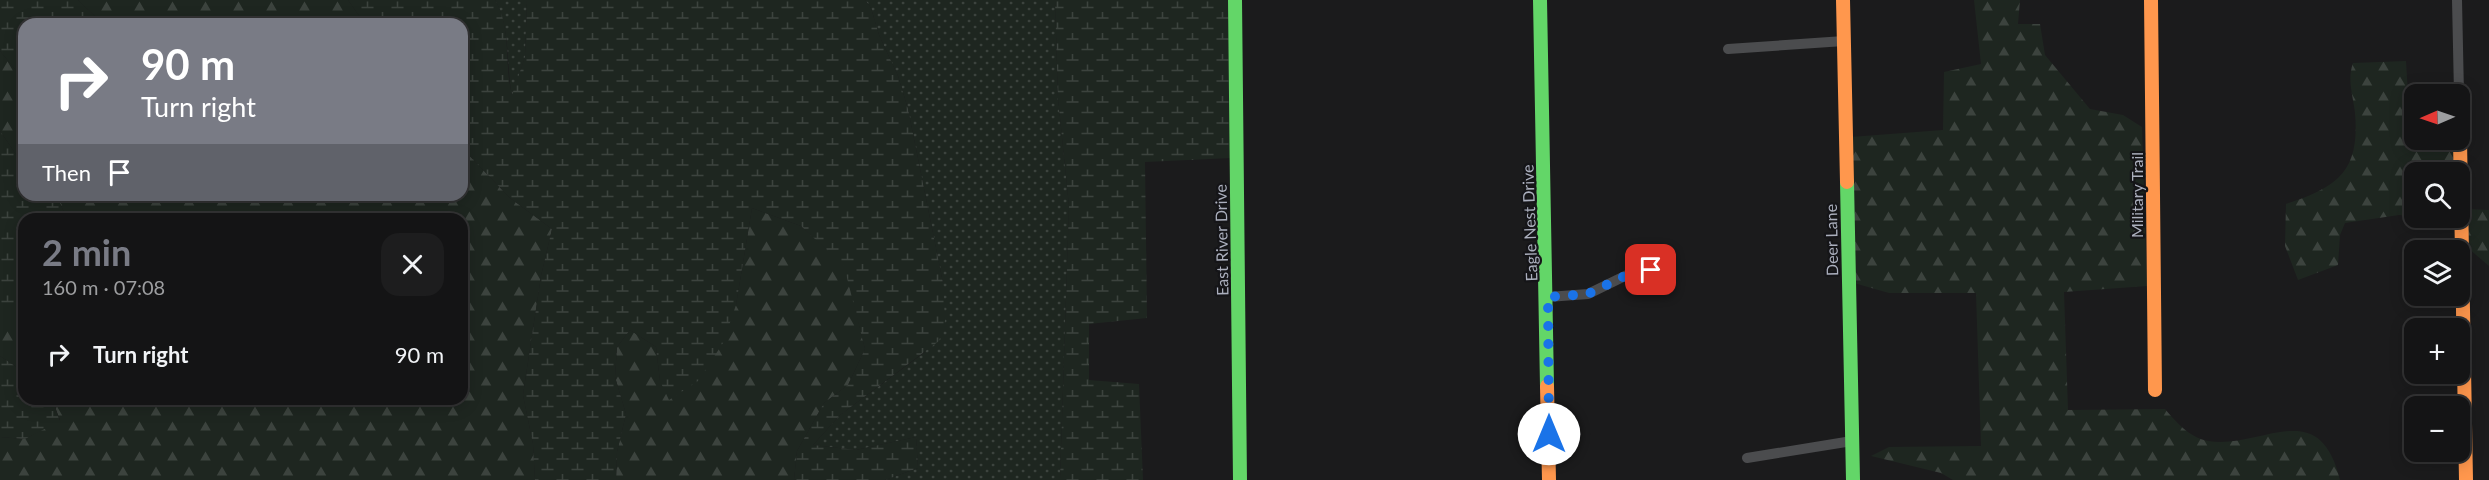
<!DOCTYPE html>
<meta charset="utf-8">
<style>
body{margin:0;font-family:Lato,sans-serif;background:#1d1d1e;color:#f1f3f6;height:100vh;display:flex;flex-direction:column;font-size:22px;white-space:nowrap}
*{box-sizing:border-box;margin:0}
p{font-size:20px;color:#9d9ea0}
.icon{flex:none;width:33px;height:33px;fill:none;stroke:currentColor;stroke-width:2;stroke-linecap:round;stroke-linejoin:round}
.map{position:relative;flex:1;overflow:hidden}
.drawer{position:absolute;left:18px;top:213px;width:450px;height:192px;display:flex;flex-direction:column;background:#141415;border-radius:18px;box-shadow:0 3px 15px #0003,0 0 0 2px #333334}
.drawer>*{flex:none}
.hud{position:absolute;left:18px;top:18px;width:450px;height:183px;border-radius:18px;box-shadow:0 3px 15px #0003,0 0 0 2px #333334;background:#797b85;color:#fff;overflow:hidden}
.needle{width:39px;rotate:268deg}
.tools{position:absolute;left:2404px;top:84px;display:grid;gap:12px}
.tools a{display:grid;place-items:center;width:66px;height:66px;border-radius:12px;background:#141415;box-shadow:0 3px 15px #0003,0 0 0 2px #333334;font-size:30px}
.pin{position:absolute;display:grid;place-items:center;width:51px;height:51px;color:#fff;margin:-26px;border-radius:12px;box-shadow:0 3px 9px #0006}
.me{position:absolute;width:66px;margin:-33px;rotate:0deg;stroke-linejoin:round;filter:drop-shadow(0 0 4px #0008)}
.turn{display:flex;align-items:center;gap:21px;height:126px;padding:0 24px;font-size:27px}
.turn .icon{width:78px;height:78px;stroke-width:2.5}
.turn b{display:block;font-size:42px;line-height:51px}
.then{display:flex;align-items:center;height:57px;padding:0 24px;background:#0003;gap:12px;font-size:22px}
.round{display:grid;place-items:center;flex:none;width:63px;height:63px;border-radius:18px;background:#1d1d1e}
.overview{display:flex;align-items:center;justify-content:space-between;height:102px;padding:0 24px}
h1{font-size:36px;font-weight:700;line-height:45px;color:#797b85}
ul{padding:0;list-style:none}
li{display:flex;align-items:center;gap:18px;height:78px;padding:0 24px}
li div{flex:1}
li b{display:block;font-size:22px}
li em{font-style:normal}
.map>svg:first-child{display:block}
</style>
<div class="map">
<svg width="2489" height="480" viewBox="0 0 2489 480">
<defs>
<pattern id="grass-dots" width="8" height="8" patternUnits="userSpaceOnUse" patternTransform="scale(1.5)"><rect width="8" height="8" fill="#1e2620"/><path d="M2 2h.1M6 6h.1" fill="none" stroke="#3c433e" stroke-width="1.8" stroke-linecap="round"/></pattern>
<pattern id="forest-firs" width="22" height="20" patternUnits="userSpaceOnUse" patternTransform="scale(1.5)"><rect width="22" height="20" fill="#1e2620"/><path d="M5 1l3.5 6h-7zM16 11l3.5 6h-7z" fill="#3c433e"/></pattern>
<pattern id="wetland-marsh" width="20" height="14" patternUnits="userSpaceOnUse" patternTransform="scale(1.5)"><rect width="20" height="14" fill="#1e2620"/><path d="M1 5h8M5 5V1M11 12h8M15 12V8" fill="none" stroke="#3c433e"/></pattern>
</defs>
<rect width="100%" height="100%" fill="#1b1b1c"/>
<g fill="url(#grass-dots)">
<path d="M 495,0 L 527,0 L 525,57 L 512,97 C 506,65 511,28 495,0 Z"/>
<polygon points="865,0 1055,0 1058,98 1069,206 1060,480 885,480 918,468 916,437 856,450 813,445 840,415 925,352 943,283 908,109 898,76 879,35 871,8"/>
</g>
<g fill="url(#forest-firs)">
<polygon points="78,0 348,0 365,24 103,24"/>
<path d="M 1974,0 L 2020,0 L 2018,24 L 2040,24 L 2045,55 L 2090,109 L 2123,115 L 2142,127 L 2147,286 L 2064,292 L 2068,410 L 2165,409 C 2176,422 2190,438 2208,441 C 2262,450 2319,393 2340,480 L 1953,480 L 1941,473 L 1871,456 L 1889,447 L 1981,446 L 1976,293 L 1889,293 L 1854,283 L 1851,137 L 1943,130 L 1944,72 L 1981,64 Z"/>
<polygon points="0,51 24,80 24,166 0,131"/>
<path d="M 2406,61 L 2409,112 L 2415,112 L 2415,140 L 2454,140 L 2454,172 L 2415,172 L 2415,216 L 2399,215 L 2345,223 L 2340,235 L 2338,265 L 2298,280 L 2285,246 L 2286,204 C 2338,187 2360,171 2355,113 C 2353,95 2347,80 2353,63 Z"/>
<polygon points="462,148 510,198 552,229 541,276 523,395 533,444 535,480 0,480 0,437 25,439 60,420 52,399 462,399 462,219 67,219 59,201 53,195 462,195"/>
<polygon points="752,208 801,226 845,266 865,349 848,385 824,403 797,451 794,480 616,480 617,452 626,414 615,377 617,347 630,330 656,347 660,381 736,305"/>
<polygon points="2467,209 2489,210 2489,266 2468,248"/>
<polygon points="0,311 24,311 24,372 0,356"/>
</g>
<g fill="url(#wetland-marsh)">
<polygon points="0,0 78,0 103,24 24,24 24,80 0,51"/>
<path d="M 348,0 L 495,0 C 512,28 504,64 512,95 L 525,57 L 527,0 L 865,0 L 871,8 L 879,35 L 898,76 L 908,109 L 943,283 L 945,321 L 939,341 L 840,415 L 813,445 L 856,450 L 916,437 L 918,468 L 885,480 L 794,480 L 797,451 L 824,403 L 848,385 L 865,349 L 844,266 L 801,226 L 752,208 L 736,305 L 723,343 L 698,381 L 669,400 L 660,381 L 656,347 L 630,330 L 617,347 L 615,377 L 626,414 L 617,452 L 616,480 L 535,480 L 533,444 L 523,395 L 541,276 L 552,229 L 510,198 L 462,148 L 462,24 L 365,24 Z"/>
<polygon points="1055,0 1229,0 1231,158 1145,162 1147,318 1089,324 1089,380 1139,384 1143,480 1060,480 1069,206 1058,98"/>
<polygon points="0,131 24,166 24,195 53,195 59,201 67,219 24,219 24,311 0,311"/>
<polygon points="0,356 24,372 24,399 52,399 60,421 25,439 0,437"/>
</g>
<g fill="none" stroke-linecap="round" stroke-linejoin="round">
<g stroke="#4b4c4e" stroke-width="10">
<polyline points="2457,0 2459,94"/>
<polyline points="1728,49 1844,41"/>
<polyline points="1548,297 1588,294 1629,274 1651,270"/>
<polyline points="1747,458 1852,441"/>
</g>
<g stroke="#63d668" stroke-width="14">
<polyline points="1235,0 1240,480"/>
<polyline points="1540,0 1547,386"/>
<polyline points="1847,182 1853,480"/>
</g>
<g stroke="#ff974d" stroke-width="14">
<polyline points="1843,0 1847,182"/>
<polyline points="2151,0 2155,390"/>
<polyline points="2460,140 2466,480"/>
<polyline points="1547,386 1549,480"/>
</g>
</g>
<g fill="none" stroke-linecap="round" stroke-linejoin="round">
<polyline stroke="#1a73e8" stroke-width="10" stroke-dasharray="0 18" points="1549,434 1548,297 1588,294 1629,274 1651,270"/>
</g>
<g text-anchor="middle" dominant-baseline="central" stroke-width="4.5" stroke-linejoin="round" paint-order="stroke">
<g font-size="16" fill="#abafbd" stroke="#151518">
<text transform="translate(2136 195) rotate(-90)">Military Trail</text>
<text transform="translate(1529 223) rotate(-92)">Eagle Nest Drive</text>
<text transform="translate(1221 240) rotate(-91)">East River Drive</text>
<text transform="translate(1831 240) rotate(-91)">Deer Lane</text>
</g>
</g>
</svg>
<div class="tools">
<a><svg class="needle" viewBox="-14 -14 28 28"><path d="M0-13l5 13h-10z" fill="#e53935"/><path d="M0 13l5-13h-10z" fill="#9d9ea0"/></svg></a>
<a><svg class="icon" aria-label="search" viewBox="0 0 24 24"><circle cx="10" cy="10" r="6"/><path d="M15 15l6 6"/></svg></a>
<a><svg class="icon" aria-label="layers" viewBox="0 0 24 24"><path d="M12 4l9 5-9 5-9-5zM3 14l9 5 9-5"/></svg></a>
<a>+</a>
<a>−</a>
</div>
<div class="pin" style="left:1651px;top:270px;background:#d93025"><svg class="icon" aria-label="arrive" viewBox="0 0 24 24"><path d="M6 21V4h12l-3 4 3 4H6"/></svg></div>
<svg class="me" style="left:1549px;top:434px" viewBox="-20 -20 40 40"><circle r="19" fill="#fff"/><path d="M0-13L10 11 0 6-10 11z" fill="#1a73e8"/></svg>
<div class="hud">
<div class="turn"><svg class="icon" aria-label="right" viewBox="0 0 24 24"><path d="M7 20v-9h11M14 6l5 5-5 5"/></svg><div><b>90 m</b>Turn right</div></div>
<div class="then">Then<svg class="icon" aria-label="arrive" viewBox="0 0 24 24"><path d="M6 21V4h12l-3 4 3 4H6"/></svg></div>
</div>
<section class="drawer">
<div class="overview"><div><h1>2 min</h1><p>160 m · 07:08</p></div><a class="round"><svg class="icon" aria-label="close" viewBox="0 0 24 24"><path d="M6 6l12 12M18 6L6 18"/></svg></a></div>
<ul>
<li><svg class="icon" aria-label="right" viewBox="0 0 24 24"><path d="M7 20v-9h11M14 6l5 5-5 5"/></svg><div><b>Turn right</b></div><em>90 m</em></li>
</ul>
</section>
</div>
